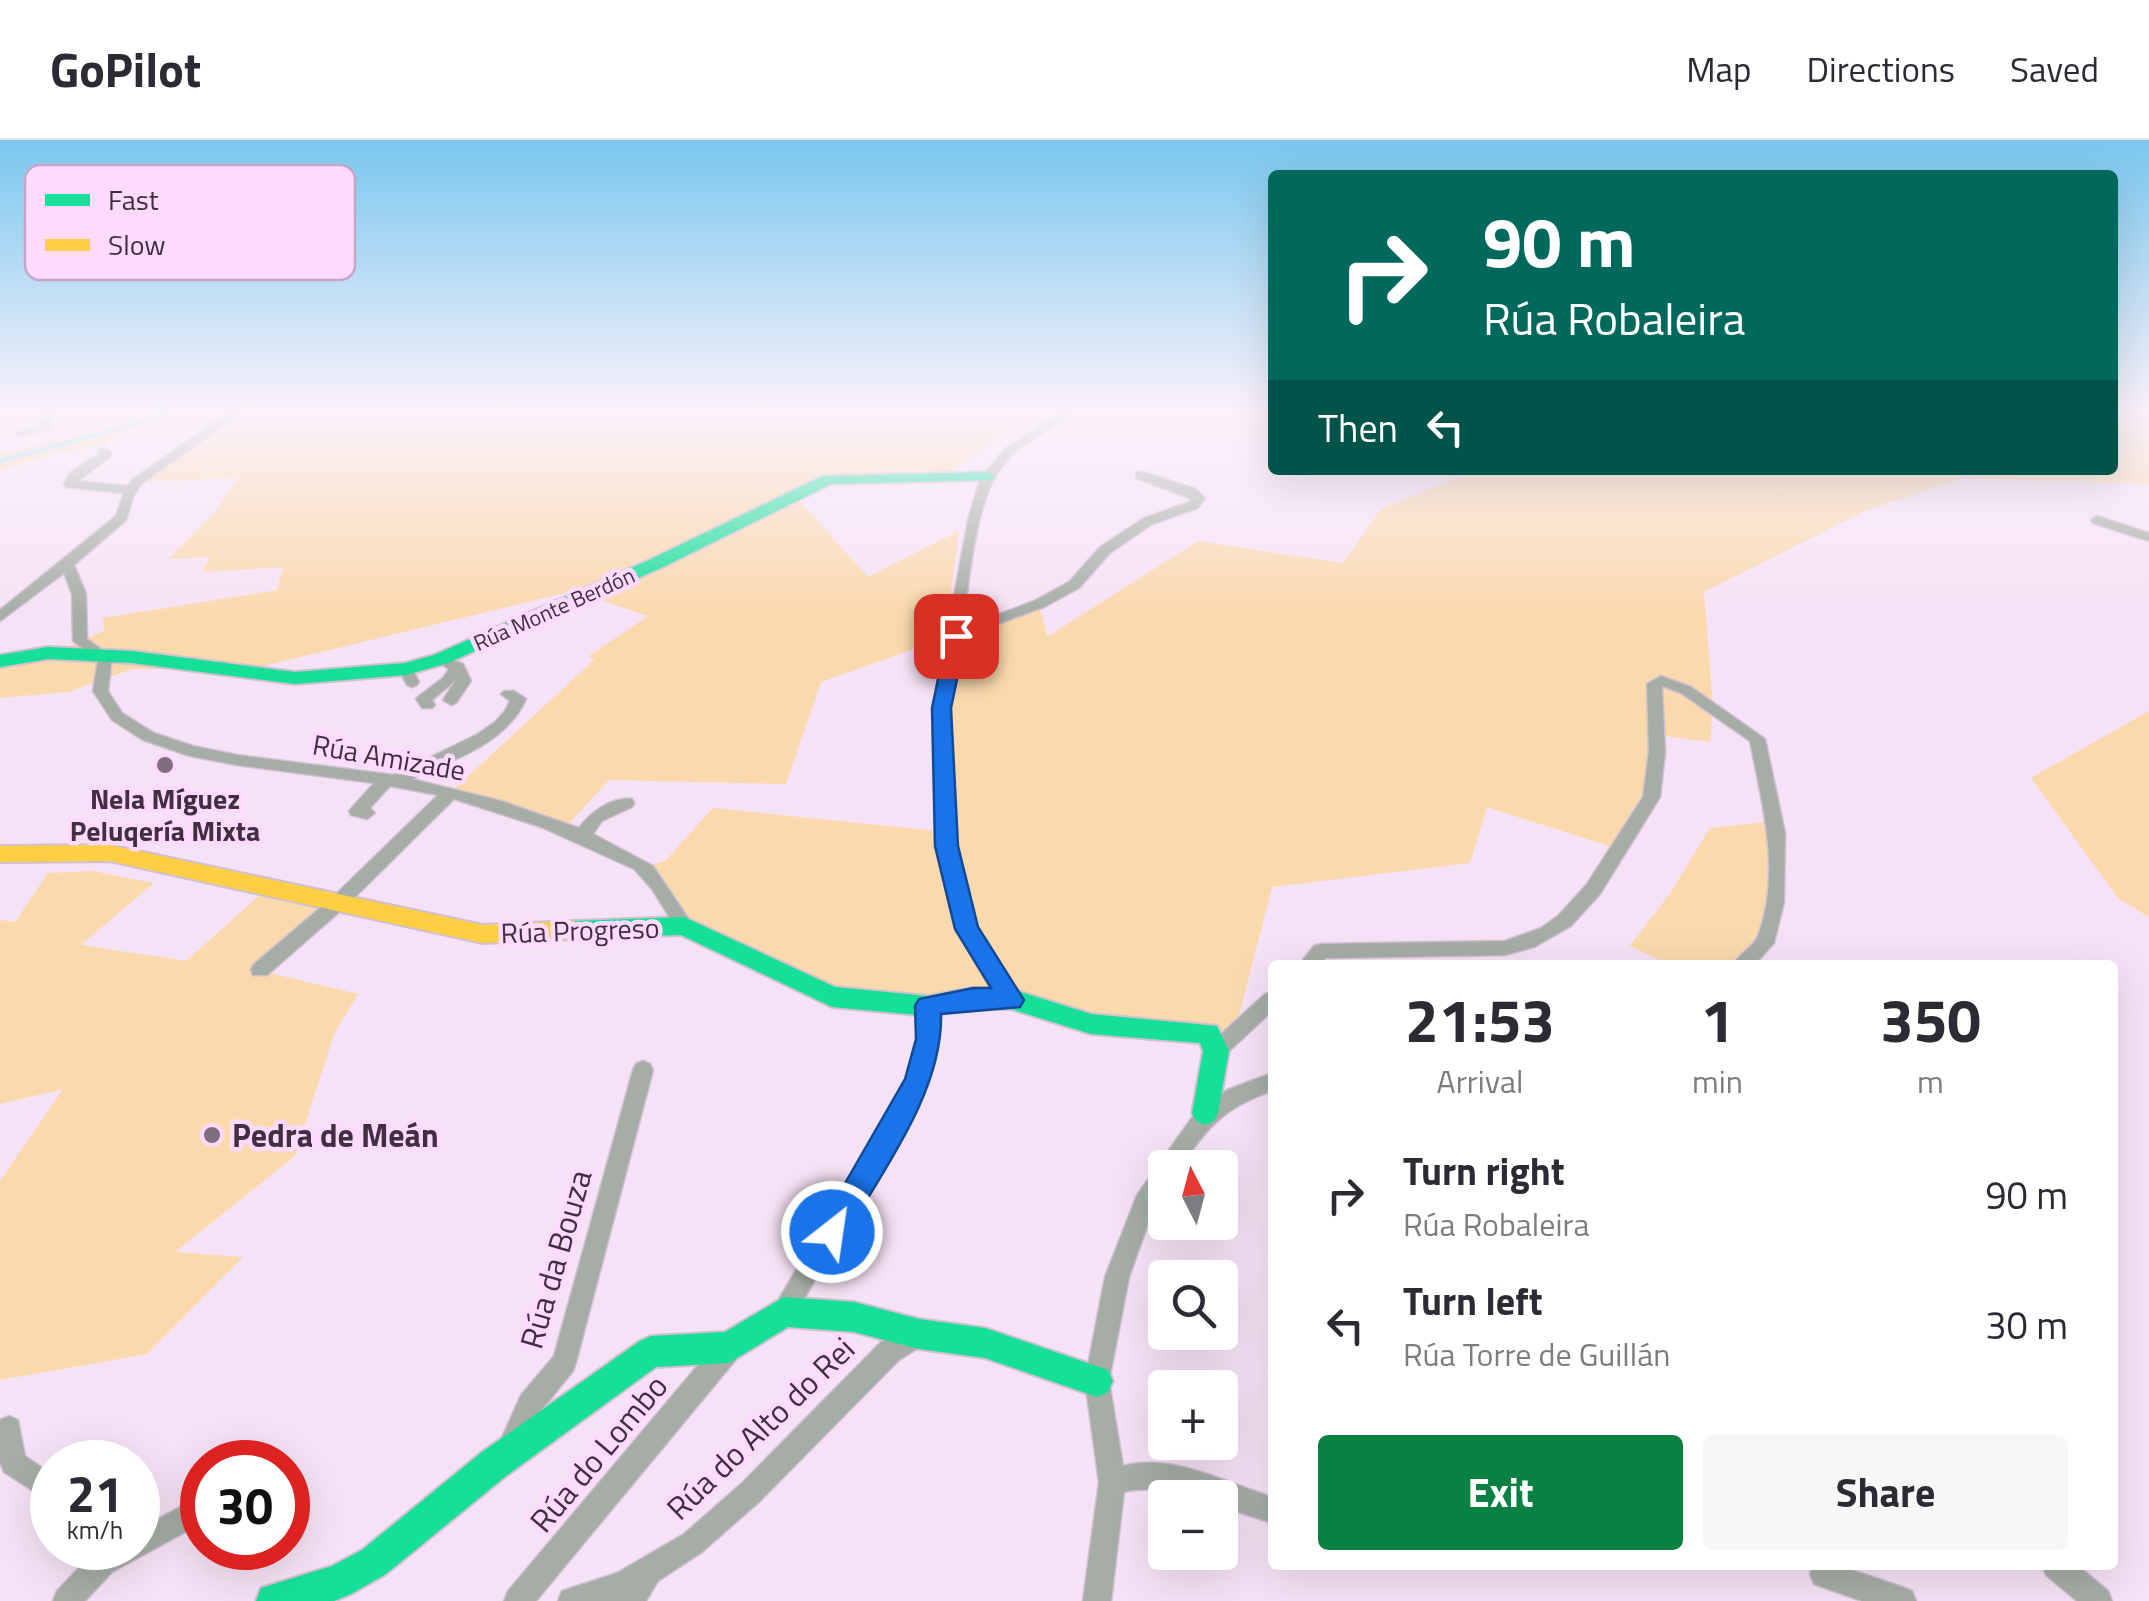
<!DOCTYPE html>
<meta charset="utf-8">
<style>
body{margin:0;font-family:"Titillium Web",sans-serif;background:#f7f7f7;color:#2b2b33;height:100vh;display:flex;flex-direction:column;font-size:38px;white-space:nowrap}
*{box-sizing:border-box;margin:0}
p{font-size:32px;color:#7c7c81}
.icon{flex:none;width:55px;height:55px;fill:none;stroke:currentColor;stroke-width:2;stroke-linecap:round;stroke-linejoin:round}
.map{position:relative;flex:1;overflow:hidden}
.side{position:absolute;left:1268px;top:820px;width:850px;height:610px;display:flex;flex-direction:column;background:#fff;border-radius:10px;box-shadow:0 10px 40px #0002}
.side>*{flex:none}
.top-card{position:absolute;left:1268px;top:30px;width:850px;height:305px;border-radius:10px;box-shadow:0 10px 40px #0002;background:#00695c;color:#fff;overflow:hidden}
.needle{width:65px;rotate:354deg}
.controls{position:absolute;left:1148px;top:1010px;display:grid;gap:20px}
.controls a{display:grid;place-items:center;width:90px;height:90px;border-radius:10px;background:#fff;box-shadow:0 10px 40px #0002;font-size:50px}
.speed{position:absolute;left:30px;top:1300px;display:flex;gap:20px;font-size:50px;font-weight:700;text-align:center}
.speed>*{display:grid;place-content:center;width:130px;height:130px;border-radius:50%;background:#fff;box-shadow:0 10px 40px #0002;line-height:1}
.speed small{font-size:25px;font-weight:400}
.speed .limit{border:15px solid #d22;background:#fff;color:#111}
.pin{position:absolute;display:grid;place-items:center;width:85px;height:85px;color:#fff;margin:-42px;border-radius:20px;box-shadow:0 5px 15px #0006}
.me{position:absolute;width:110px;margin:-55px;rotate:30deg;stroke-linejoin:round;filter:drop-shadow(0 0 8px #0008)}
.turn{display:flex;align-items:center;gap:35px;height:210px;padding:0 50px;font-size:45px}
.turn .icon{width:130px;height:130px;stroke-width:2.5}
.turn b{display:block;font-size:70px;line-height:85px}
.then{display:flex;align-items:center;height:95px;padding:0 50px;background:#0003;gap:20px;font-size:38px}
.eta{display:flex;justify-content:space-evenly;align-items:center;height:170px;text-align:center}
.eta b{font-size:60px;font-weight:700;line-height:70px}
.button{display:flex;gap:20px;margin-top:auto;padding:20px 50px}
.button a{flex:1;height:115px;border-radius:10px;background:#0b8043;color:#fff;font-size:40px;font-weight:700;line-height:115px;text-align:center}
.button a+a{background:#f7f7f7;color:#2b2b33}
ul{padding:0;list-style:none}
li{display:flex;align-items:center;gap:30px;height:130px;padding:0 50px}
li div{flex:1}
li b{display:block;font-size:38px}
li em{font-style:normal}
header{display:flex;align-items:center;gap:60px;box-sizing:border-box;height:140px;padding:0 50px;background:#fff;border-bottom:2px solid #e1e1e2}
header strong{font-size:48px}
nav{display:flex;gap:55px;margin-inline-start:auto;font-size:35px}
.map>svg:first-child{display:block}
</style>
<header>
<strong>GoPilot</strong>
<nav><a>Map</a><a>Directions</a><a>Saved</a></nav>
</header>
<div class="map">
<svg width="2149" height="1461" viewBox="0 0 2149 1461">
<rect width="100%" height="100%" fill="#f6e2f6"/>
<g fill="#fad9ad">
<polygon points="238,270 1038,270 946,334 828,339 795,356 868,437 959,391 945,498 821,542 786,644 609,640 562,691 450,653 594,520 589,516 648,476 573,451 251,529 132,529 68,552 0,558 0,526 37,520 104,491 103,478 277,450 283,427 202,432 210,417 168,419 216,371 238,338 137,342"/>
<polygon points="2113,270 2149,270 2149,344 1964,338 1865,371 1704,452 1713,567 1710,602 1659,595 1653,655 1615,708 1487,667 1470,723 1272,747 1234,895 1136,887 1011,859 832,857 684,786 644,727 665,721 713,668 946,692 941,567 957,496 1039,464 1047,497 1198,401 1343,423 1381,369 1476,330 2112,330"/>
<polygon points="164,274 97,307 54,314 0,330 0,314"/>
<polygon points="2149,571 2149,777 2118,758 2031,638"/>
<polygon points="1767,682 1776,755 1742,825 1670,825 1630,806 1671,752 1710,688"/>
<polygon points="92,731 154,743 81,805 186,821 261,754 323,769 261,831 358,854 334,894 295,1016 175,1112 243,1117 147,1214 0,1240 0,1041 63,949 0,964 0,780 15,782 48,733"/>
</g>
<g fill="none" stroke-linecap="round" stroke-linejoin="round">
<polyline stroke="#74e4f7" stroke-width="4" points="0,321 136,284 172,270"/>
<g stroke="#d0c0d0" stroke-width="3">
<g id="street">
<polygon points="45,270 56,270 50,290 17,296 17,292 41,286"/>
<path d="M 232,270 L 245,270 L 141,344 L 133,357 L 126,380 L 74,425 L 86,454 L 87,499 L 112,517 L 108,551 L 122,573 L 154,593 L 193,606 L 237,615 L 394,635 L 478,594 L 495,582 L 505,571 L 510,561 L 501,554 L 504,551 L 514,551 L 526,559 C 506,604 454,619 412,639 L 501,661 L 579,688 C 591,672 611,657 632,659 L 634,663 L 632,667 L 602,681 L 593,694 L 653,726 L 690,781 L 693,786 L 690,791 L 678,791 L 652,749 L 634,729 L 541,687 L 454,659 L 346,766 L 267,835 L 253,835 L 251,830 L 253,825 L 334,756 L 438,655 L 390,646 L 370,668 L 375,673 L 367,679 L 351,675 L 349,671 L 374,643 L 237,625 L 190,616 L 143,600 L 112,580 L 93,551 L 98,519 L 73,501 L 72,454 L 64,433 L 0,481 L 0,470 L 116,376 L 124,353 L 66,347 L 64,344 L 70,333 L 100,313 L 98,310 L 104,307 L 111,312 L 111,316 L 78,341 L 128,346 L 133,339 Z"/>
<path d="M 1063,270 L 1076,270 C 1057,287 1030,297 1011,316 C 973,353 971,437 962,488 L 1034,461 L 1069,442 L 1100,407 L 1144,378 L 1190,362 L 1192,359 L 1136,338 L 1136,332 L 1144,332 L 1196,349 L 1205,358 L 1198,368 L 1152,384 L 1110,413 L 1079,448 L 1044,467 L 960,498 L 949,567 L 956,706 L 976,788 L 1021,859 L 1018,864 L 1011,867 L 1004,864 L 958,789 L 938,706 L 933,567 L 969,376 L 981,337 L 1005,309 Z"/>
<polygon points="2097,376 2149,393 2149,401 2093,383 2091,380"/>
<polygon points="441,515 463,524 471,541 456,563 451,565 443,560 456,540 432,560 435,565 432,568 422,568 416,559 419,556 443,538 449,529 434,519"/>
<polygon points="406,524 411,526 419,542 417,545 412,547 407,545 399,529"/>
<path d="M 1661,536 L 1691,547 L 1765,599 L 1785,693 L 1784,762 L 1774,803 L 1754,825 L 1733,825 C 1739,814 1753,807 1758,796 C 1782,733 1762,663 1750,601 L 1681,553 L 1662,546 L 1665,612 L 1660,657 L 1600,754 L 1571,786 L 1534,807 L 1505,815 L 1326,818 L 1319,825 L 1299,825 L 1314,806 L 1321,804 L 1505,801 L 1541,788 L 1558,776 L 1587,744 L 1643,657 L 1649,612 L 1647,544 Z"/>
<polygon points="1272,852 1272,871 1223,917 1216,919 1209,917 1206,911 1209,905 1265,854"/>
<path d="M 928,858 L 935,860 C 945,887 935,916 928,942 L 792,1180 L 784,1184 L 776,1180 L 772,1172 L 776,1164 L 908,940 L 919,899 L 918,866 L 921,860 Z"/>
<polygon points="643,921 650,924 653,930 576,1222 573,1231 539,1273 522,1311 513,1315 504,1311 500,1302 521,1255 554,1216 633,930 636,924"/>
<path d="M 1272,933 L 1272,951 C 1225,967 1207,987 1180,1028 L 1165,1028 L 1165,1051 L 1154,1067 L 1129,1137 L 1109,1241 L 1123,1326 C 1172,1313 1226,1343 1272,1357 L 1272,1383 L 1220,1366 L 1220,1358 C 1188,1358 1156,1344 1124,1352 L 1111,1461 L 1083,1461 L 1099,1342 L 1085,1241 L 1105,1137 L 1137,1055 L 1193,976 L 1227,950 Z"/>
<polygon points="918,1183 926,1187 930,1195 926,1203 899,1220 760,1361 702,1412 658,1441 646,1461 558,1461 562,1451 617,1433 684,1394 742,1343 881,1202"/>
<polygon points="729,1196 738,1199 741,1208 738,1217 536,1461 504,1461 508,1451 720,1199"/>
<polygon points="9,1276 18,1280 25,1316 52,1335 52,1363 4,1332 0,1322 0,1280"/>
<polygon points="231,1305 240,1309 244,1318 242,1322 215,1322 222,1309"/>
<polygon points="202,1349 202,1381 198,1385 112,1432 85,1461 53,1461 57,1451 88,1418 86,1408 138,1408 138,1390 180,1367 193,1353"/>
<polygon points="1814,1425 1837,1425 1902,1447 1912,1451 1916,1461 1862,1461 1814,1444 1810,1434"/>
<polygon points="2042,1425 2077,1425 2108,1451 2112,1461 2077,1461 2046,1435"/>
</g>
</g>
<g stroke="#d0c0d0" stroke-width="4">
<g id="fast">
<polygon points="987,332 995,337 992,340 831,344 663,427 448,523 406,535 295,544 132,523 48,519 0,527 0,515 48,507 132,511 295,532 405,523 434,515 651,419 823,336"/>
<polygon points="684,777 835,847 928,856 973,848 1011,849 1091,874 1217,886 1229,911 1218,973 1214,981 1205,985 1196,981 1192,973 1203,911 1200,903 1091,894 1011,869 973,868 928,876 832,867 681,795 573,799 565,796 561,790 565,784 573,781"/>
<polygon points="784,1157 854,1162 919,1179 985,1188 1108,1230 1113,1241 1108,1252 1097,1257 985,1218 919,1209 854,1192 788,1187 729,1223 656,1227 506,1336 386,1434 351,1454 334,1461 256,1461 261,1448 332,1426 362,1410 482,1312 640,1201 651,1196 725,1192"/>
</g>
</g>
<g stroke="#d0c0d0" stroke-width="4">
<polygon id="slow" points="110,705 483,785 573,781 581,784 585,790 581,796 573,799 483,803 110,721 0,722 0,706"/>
</g>
<use href="#street" fill="#a6ada6" fill-rule="evenodd"/>
<use href="#fast" fill="#16e098" fill-rule="evenodd"/>
<use href="#slow" fill="#ffcf43" fill-rule="evenodd"/>
</g>
<linearGradient id="sky" x2="0" y2="1"><stop stop-color="#79c7ee"/><stop offset="0.57" stop-color="#fbf2fb"/><stop offset="1" stop-color="#fbf2fb" stop-opacity="0"/></linearGradient>
<rect width="2149" height="475" fill="url(#sky)"/>
<path fill="#1a73e8" stroke="#114b97" stroke-width="2.5" d="M 956,490 L 966,496 L 951,568 L 958,706 L 978,787 L 1024,860 L 1020,867 L 941,874 C 943,953 880,1034 842,1101 L 832,1105 L 822,1101 L 817,1092 L 905,939 L 916,899 L 915,866 L 919,859 L 973,848 L 991,848 L 955,789 L 935,706 L 932,568 L 947,496 Z"/>
<g fill="#806e80" stroke="#fedafe" stroke-width="4">
<circle cx="165" cy="625" r="10"/>
<circle cx="212" cy="995" r="10"/>
</g>
<g text-anchor="middle" dominant-baseline="central" stroke-width="9" stroke-linejoin="round" paint-order="stroke">
<g font-size="22" fill="#412f41" stroke="#fedafe">
<text transform="translate(554 469) rotate(-24)">Rúa Monte Berdón</text>
</g>
<g font-size="28" fill="#412f41" stroke="#fedafe">
<text transform="translate(389 617) rotate(10)">Rúa Amizade</text>
<text transform="translate(580 790) rotate(-2)">Rúa Progreso</text>
</g>
<g font-size="28" font-weight="bold" fill="#412f41" stroke="#fedafe">
<text x="165" y="658">Nela Míguez<tspan x="165" dy="32">Peluqería Mixta</tspan></text>
</g>
<g font-size="32" font-weight="bold" fill="#412f41" stroke="#fedafe" text-anchor="start">
<text x="232" y="995">Pedra de Meán</text>
</g>
<g font-size="32" fill="#412f41" stroke="#fedafe">
<text transform="translate(555 1119) rotate(-74)">Rúa da Bouza</text>
<text transform="translate(760 1288) rotate(-44)">Rúa do Alto do Rei</text>
<text transform="translate(598 1313) rotate(-50)">Rúa do Lombo</text>
</g>
</g>
<rect x="25" y="25" width="330" height="115" rx="15" fill="#fedafe" stroke="#c5a7c5" stroke-width="2.5"/>
<rect x="45" y="54" width="45" height="12" fill="#16e098"/>
<rect x="45" y="99" width="45" height="12" fill="#ffcf43"/>
<g font-size="28" fill="#412f41">
<text x="108" y="70">Fast</text>
<text x="108" y="115">Slow</text>
</g>
</svg>
<div class="controls">
<a><svg class="needle" viewBox="-14 -14 28 28"><path d="M0-13l5 13h-10z" fill="#e53935"/><path d="M0 13l5-13h-10z" fill="#7c7c81"/></svg></a>
<a><svg class="icon" aria-label="search" viewBox="0 0 24 24"><circle cx="10" cy="10" r="6"/><path d="M15 15l6 6"/></svg></a>
<a>+</a>
<a>−</a>
</div>
<div class="speed"><div>21<small>km/h</small></div><div class="limit">30</div></div>
<div class="pin" style="left:956px;top:496px;background:#d93025"><svg class="icon" aria-label="arrive" viewBox="0 0 24 24"><path d="M6 21V4h12l-3 4 3 4H6"/></svg></div>
<svg class="me" style="left:832px;top:1092px" viewBox="-20 -20 40 40"><circle r="17" fill="#1a73e8" stroke="#fff" stroke-width="3"/><path d="M0-11L8 9 0 5-8 9z" fill="#fff"/></svg>
<div class="top-card">
<div class="turn"><svg class="icon" aria-label="right" viewBox="0 0 24 24"><path d="M7 20v-9h11M14 6l5 5-5 5"/></svg><div><b>90 m</b>Rúa Robaleira</div></div>
<div class="then">Then<svg class="icon" aria-label="left" viewBox="0 0 24 24"><path d="M17 20v-9H6M10 6l-5 5 5 5"/></svg></div>
</div>
<section class="side">
<div class="eta">
<div><b>21:53</b><p>Arrival</p></div>
<div><b>1</b><p>min</p></div>
<div><b>350</b><p>m</p></div>
</div>
<ul>
<li><svg class="icon" aria-label="right" viewBox="0 0 24 24"><path d="M7 20v-9h11M14 6l5 5-5 5"/></svg><div><b>Turn right</b><p>Rúa Robaleira</p></div><em>90 m</em></li>
<li><svg class="icon" aria-label="left" viewBox="0 0 24 24"><path d="M17 20v-9H6M10 6l-5 5 5 5"/></svg><div><b>Turn left</b><p>Rúa Torre de Guillán</p></div><em>30 m</em></li>
</ul>
<div class="button"><a>Exit</a><a>Share</a></div>
</section>
</div>
